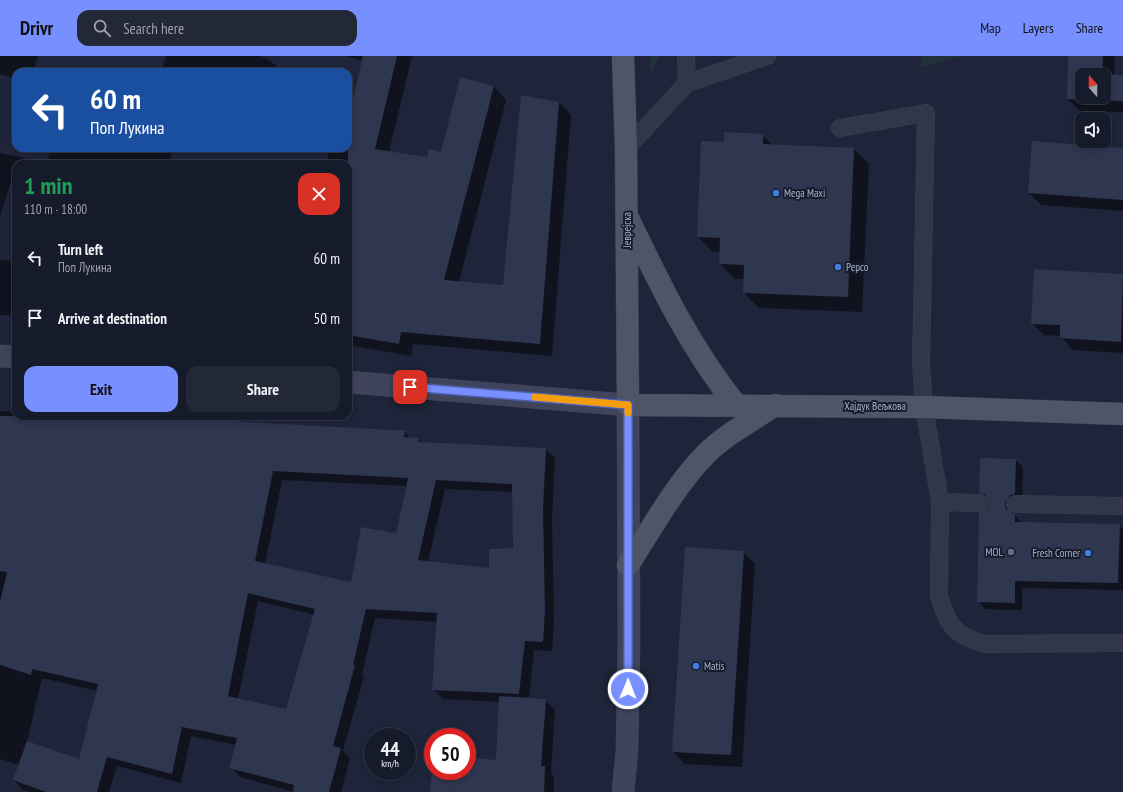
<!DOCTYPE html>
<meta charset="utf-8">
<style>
body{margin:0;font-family:"PT Sans Narrow",sans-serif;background:#232837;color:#f1f3f6;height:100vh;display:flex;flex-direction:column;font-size:15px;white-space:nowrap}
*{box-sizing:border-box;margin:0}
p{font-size:13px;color:#9ea1a9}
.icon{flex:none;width:22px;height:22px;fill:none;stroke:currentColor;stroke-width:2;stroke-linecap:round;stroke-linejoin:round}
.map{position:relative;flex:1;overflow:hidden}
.drawer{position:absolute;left:12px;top:104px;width:340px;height:260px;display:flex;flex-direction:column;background:#161b2b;border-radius:12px;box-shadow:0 2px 6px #0003,0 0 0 1px #353947}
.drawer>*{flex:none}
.guide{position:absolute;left:12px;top:12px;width:340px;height:84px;border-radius:12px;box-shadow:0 2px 6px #0003,0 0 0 1px #353947;background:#1a4fa0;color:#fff;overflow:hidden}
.needle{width:26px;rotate:340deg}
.buttons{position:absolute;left:1075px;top:12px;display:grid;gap:8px}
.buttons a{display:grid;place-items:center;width:36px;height:36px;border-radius:8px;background:#161b2b;box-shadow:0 2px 6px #0003,0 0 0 1px #353947;font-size:20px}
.speed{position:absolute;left:364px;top:672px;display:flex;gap:8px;font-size:20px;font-weight:700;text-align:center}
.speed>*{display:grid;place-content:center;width:52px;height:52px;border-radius:50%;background:#161b2b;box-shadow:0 2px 6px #0003,0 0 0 1px #353947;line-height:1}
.speed small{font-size:10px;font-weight:400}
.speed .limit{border:6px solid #d22;background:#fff;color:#111}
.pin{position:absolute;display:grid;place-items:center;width:34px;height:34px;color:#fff;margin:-17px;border-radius:8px;box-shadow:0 2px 6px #0006}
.me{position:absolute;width:44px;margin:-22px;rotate:1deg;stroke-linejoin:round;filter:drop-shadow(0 0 3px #0008)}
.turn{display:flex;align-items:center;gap:14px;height:84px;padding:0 12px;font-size:18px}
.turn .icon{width:52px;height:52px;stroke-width:2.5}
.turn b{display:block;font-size:28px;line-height:34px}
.round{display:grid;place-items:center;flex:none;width:42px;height:42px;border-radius:12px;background:#232837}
.head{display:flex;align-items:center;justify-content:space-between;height:68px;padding:0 12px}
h1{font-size:24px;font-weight:600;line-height:30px;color:#1e9e55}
.cta{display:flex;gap:8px;margin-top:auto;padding:8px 12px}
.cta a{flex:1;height:46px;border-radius:12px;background:#778fff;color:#111;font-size:16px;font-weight:600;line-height:46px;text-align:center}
.cta a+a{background:#232837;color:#f1f3f6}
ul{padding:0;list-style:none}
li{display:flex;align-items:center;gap:12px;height:60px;padding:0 12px}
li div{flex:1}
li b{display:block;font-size:15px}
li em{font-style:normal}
header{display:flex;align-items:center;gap:24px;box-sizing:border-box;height:56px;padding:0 20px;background:#778fff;color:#111}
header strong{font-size:19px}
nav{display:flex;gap:22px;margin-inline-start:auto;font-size:14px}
.search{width:280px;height:36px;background:#232837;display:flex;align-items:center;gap:10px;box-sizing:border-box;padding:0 14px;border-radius:12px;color:#9ea1a9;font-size:15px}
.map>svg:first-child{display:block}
</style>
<header>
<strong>Drivr</strong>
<div class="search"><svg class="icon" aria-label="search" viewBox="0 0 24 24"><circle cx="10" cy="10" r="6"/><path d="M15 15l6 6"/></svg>Search here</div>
<nav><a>Map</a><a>Layers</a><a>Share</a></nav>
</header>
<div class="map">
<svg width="1123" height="736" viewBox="0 0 1123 736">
<rect width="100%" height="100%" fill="#1e2439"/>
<g fill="#20313a">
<polygon points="650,0 660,0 651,18"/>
<polygon points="921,0 962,0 921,12"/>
</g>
<g fill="#0007" fill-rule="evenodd">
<polygon points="0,0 38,0 33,16 16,16 16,23 0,18"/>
<polygon points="166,0 260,0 268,3 278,12 276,16 161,16"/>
<polygon points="346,0 412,0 389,96 428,103 442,97 461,22 494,31 506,44 459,226 504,230 559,46 571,59 552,300 413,288 411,300 348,289 348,108 327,108 329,92 348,92 348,51 352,52 363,5"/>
<path d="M 1069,0 L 1115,0 L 1114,19 L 1123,20 L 1123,56 L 1080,55 L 1068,43 ZM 1082,19 L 1104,19 L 1104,41 L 1082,41 Z"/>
<polygon points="100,14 110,16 100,16"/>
<polygon points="762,79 773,89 854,93 869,108 862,256 759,252 744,237 744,223 735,223 720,208 721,196 713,196 698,181 725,87"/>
<polygon points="51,92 173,92 169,108 16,108 16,129 10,128 0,161 0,97 47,107"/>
<polygon points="1123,93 1123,155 1041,149 1029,137"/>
<polygon points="0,204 16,205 16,260 0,259"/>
<polygon points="1035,214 1123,219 1123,297 1073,294 1061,280 1044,279 1032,267"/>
<path d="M 0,355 L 16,356 L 16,360 L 92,360 L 404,375 L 411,383 L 418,383 L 422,387 L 545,393 L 555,402 L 552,463 L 554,565 L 552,595 L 534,594 L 529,643 L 545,644 L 555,654 L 551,717 L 554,721 L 554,736 L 431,736 L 433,712 L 433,715 L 467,715 L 467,702 L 497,705 L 500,646 L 443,643 L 433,633 L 437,566 L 375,562 L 362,618 L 364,620 L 343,695 L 350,702 L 341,736 L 294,736 L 240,721 L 231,711 L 237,689 L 191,680 L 181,727 L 117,710 L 109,736 L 30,736 L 23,734 L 14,724 L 19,709 L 0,703 ZM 282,424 L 407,430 L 397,478 L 352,527 L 265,508 ZM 445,433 L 513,436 L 514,493 L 490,513 L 428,506 ZM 258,545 L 315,559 L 287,654 L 238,643 ZM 42,622 L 98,635 L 80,705 L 27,686 Z"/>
<polygon points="1016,404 1023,411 1022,445 1012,455 1022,467 1119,469 1123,473 1123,534 1022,532 1022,554 985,553 978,545 990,447 980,437"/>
<polygon points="743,496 755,508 742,711 685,708 673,696"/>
</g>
<g fill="#2f3650" fill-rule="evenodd">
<polygon points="363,0 397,0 375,93 427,101 429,93 441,96 460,21 494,30 444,224 503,229 521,39 559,46 540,288 401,276 399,288 348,279 348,64"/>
<path d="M 1068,0 L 1103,0 L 1102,18 L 1123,19 L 1123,45 L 1067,43 ZM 1082,19 L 1104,19 L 1104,41 L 1082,41 Z"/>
<polygon points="724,76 763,78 763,88 854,92 848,241 743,237 744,209 719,208 720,182 697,181 701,85 724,86"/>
<polygon points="1032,85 1123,92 1123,144 1028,137"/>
<polygon points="1034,213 1123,218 1121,286 1060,282 1060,269 1031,268"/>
<path d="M 0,360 L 156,361 L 393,374 L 405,374 L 404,381 L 419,382 L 418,386 L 546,392 L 543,453 L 545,555 L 543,586 L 525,585 L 519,638 L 432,634 L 437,557 L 366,553 L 353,609 L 355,609 L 333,690 L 341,692 L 329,736 L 293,736 L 294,729 L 229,712 L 237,682 L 182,671 L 172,718 L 107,701 L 97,736 L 46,736 L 13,724 L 27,685 L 79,703 L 98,628 L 32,613 L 31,619 L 0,609 L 0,546 L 7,516 L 0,515 ZM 273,415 L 408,422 L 396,477 L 361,471 L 351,526 L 255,505 ZM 436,424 L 512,428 L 513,492 L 489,493 L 489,512 L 418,504 ZM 248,537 L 315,553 L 286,653 L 228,640 Z"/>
<polygon points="980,402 1016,403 1015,438 1010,439 1005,447 1006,453 1015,458 1015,466 1120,468 1118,527 1015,525 1015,547 977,546 979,457 987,453 989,447 985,439 979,437"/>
<polygon points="685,491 744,495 731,699 672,696"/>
<polygon points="499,640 546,643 541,710 545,710 544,736 430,736 433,701 433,715 467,715 467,701 496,704"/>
</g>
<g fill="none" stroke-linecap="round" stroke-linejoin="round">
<g stroke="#3b4052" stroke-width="18">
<g id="lane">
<polyline points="687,27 767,0"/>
<path d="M 840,72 L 926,57 L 921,308 L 924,351 L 940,446 L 939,539 C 946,568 956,581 985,588 L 1123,587"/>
<polyline points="626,93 687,27 686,0"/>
<polyline points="940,446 979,447"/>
<polyline points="1015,448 1123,450"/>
</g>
</g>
<g stroke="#3b4052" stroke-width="23">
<g id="secondary">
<polyline points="0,300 16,301"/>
<polyline points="348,326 628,349 629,587 627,695 623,736"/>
</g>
</g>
<g stroke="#3b4052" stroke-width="23">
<g id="primary">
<polyline points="623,0 626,93 628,349 924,351 1123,358"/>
<path d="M 629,164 C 660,229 691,293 736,349"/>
<path d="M 628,509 C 652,472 674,431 705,399 C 724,379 752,365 775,349"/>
</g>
</g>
<use href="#lane" stroke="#323649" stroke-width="17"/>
<use href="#secondary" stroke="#3f445c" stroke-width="22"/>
<use href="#primary" stroke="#4f5569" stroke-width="22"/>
</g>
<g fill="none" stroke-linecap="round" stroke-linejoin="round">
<g stroke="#4d5da6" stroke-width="10">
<polyline id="route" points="410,331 628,349 628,633"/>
</g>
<use href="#route" stroke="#778fff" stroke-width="7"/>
<polyline stroke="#f59e0b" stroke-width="7" points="535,341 628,349 628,357"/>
</g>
<g fill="#3f7fe0" stroke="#171c2d" stroke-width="1.5">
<circle cx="776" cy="137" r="4"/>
<circle cx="838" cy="211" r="4"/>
<circle cx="1088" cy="497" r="4"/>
<circle cx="696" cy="610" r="4"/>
</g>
<circle fill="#5c6f8a" stroke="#171c2d" stroke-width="1.5" cx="1011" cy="496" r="4"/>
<g text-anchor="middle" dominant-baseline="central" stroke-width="4" stroke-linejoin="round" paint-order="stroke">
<g font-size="11" fill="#abb0c6" stroke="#171c2d" text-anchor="start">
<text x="784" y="137">Mega Maxi</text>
<text x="846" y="211">Pepco</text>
<text x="1003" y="496" text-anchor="end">MOL</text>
<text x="1080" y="497" text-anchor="end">Fresh Corner</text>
<text x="704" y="610">Matis</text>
</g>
<g font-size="11" fill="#abb0c6" stroke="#171c2d">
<text transform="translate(627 174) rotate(-90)">Јеврејска</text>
<text x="875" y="350">Хајдук Вељкова</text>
</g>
</g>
</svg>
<div class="buttons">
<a><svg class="needle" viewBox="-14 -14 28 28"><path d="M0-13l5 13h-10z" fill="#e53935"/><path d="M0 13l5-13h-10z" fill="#9ea1a9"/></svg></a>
<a><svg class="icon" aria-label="sound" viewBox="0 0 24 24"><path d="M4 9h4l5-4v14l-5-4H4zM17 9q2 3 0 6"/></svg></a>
</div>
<div class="speed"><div>44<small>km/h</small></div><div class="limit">50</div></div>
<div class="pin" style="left:410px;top:331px;background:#d93025"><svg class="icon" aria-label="arrive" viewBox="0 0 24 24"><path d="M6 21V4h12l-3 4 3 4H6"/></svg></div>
<svg class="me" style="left:628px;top:633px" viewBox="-20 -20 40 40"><circle r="17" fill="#778fff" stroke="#fff" stroke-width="3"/><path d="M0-11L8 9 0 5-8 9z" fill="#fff"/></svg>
<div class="guide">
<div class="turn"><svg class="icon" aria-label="left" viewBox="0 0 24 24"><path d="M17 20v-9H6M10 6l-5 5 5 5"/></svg><div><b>60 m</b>Поп Лукина</div></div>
</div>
<section class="drawer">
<div class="head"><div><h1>1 min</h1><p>110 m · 18:00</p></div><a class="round" style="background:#d93025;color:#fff"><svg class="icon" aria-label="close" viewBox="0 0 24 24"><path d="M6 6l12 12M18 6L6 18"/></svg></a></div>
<ul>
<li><svg class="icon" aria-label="left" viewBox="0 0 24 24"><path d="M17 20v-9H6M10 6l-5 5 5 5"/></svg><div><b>Turn left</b><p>Поп Лукина</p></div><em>60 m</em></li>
<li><svg class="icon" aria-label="arrive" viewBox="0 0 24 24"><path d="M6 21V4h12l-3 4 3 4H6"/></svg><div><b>Arrive at destination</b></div><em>50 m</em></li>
</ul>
<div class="cta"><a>Exit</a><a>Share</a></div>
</section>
</div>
